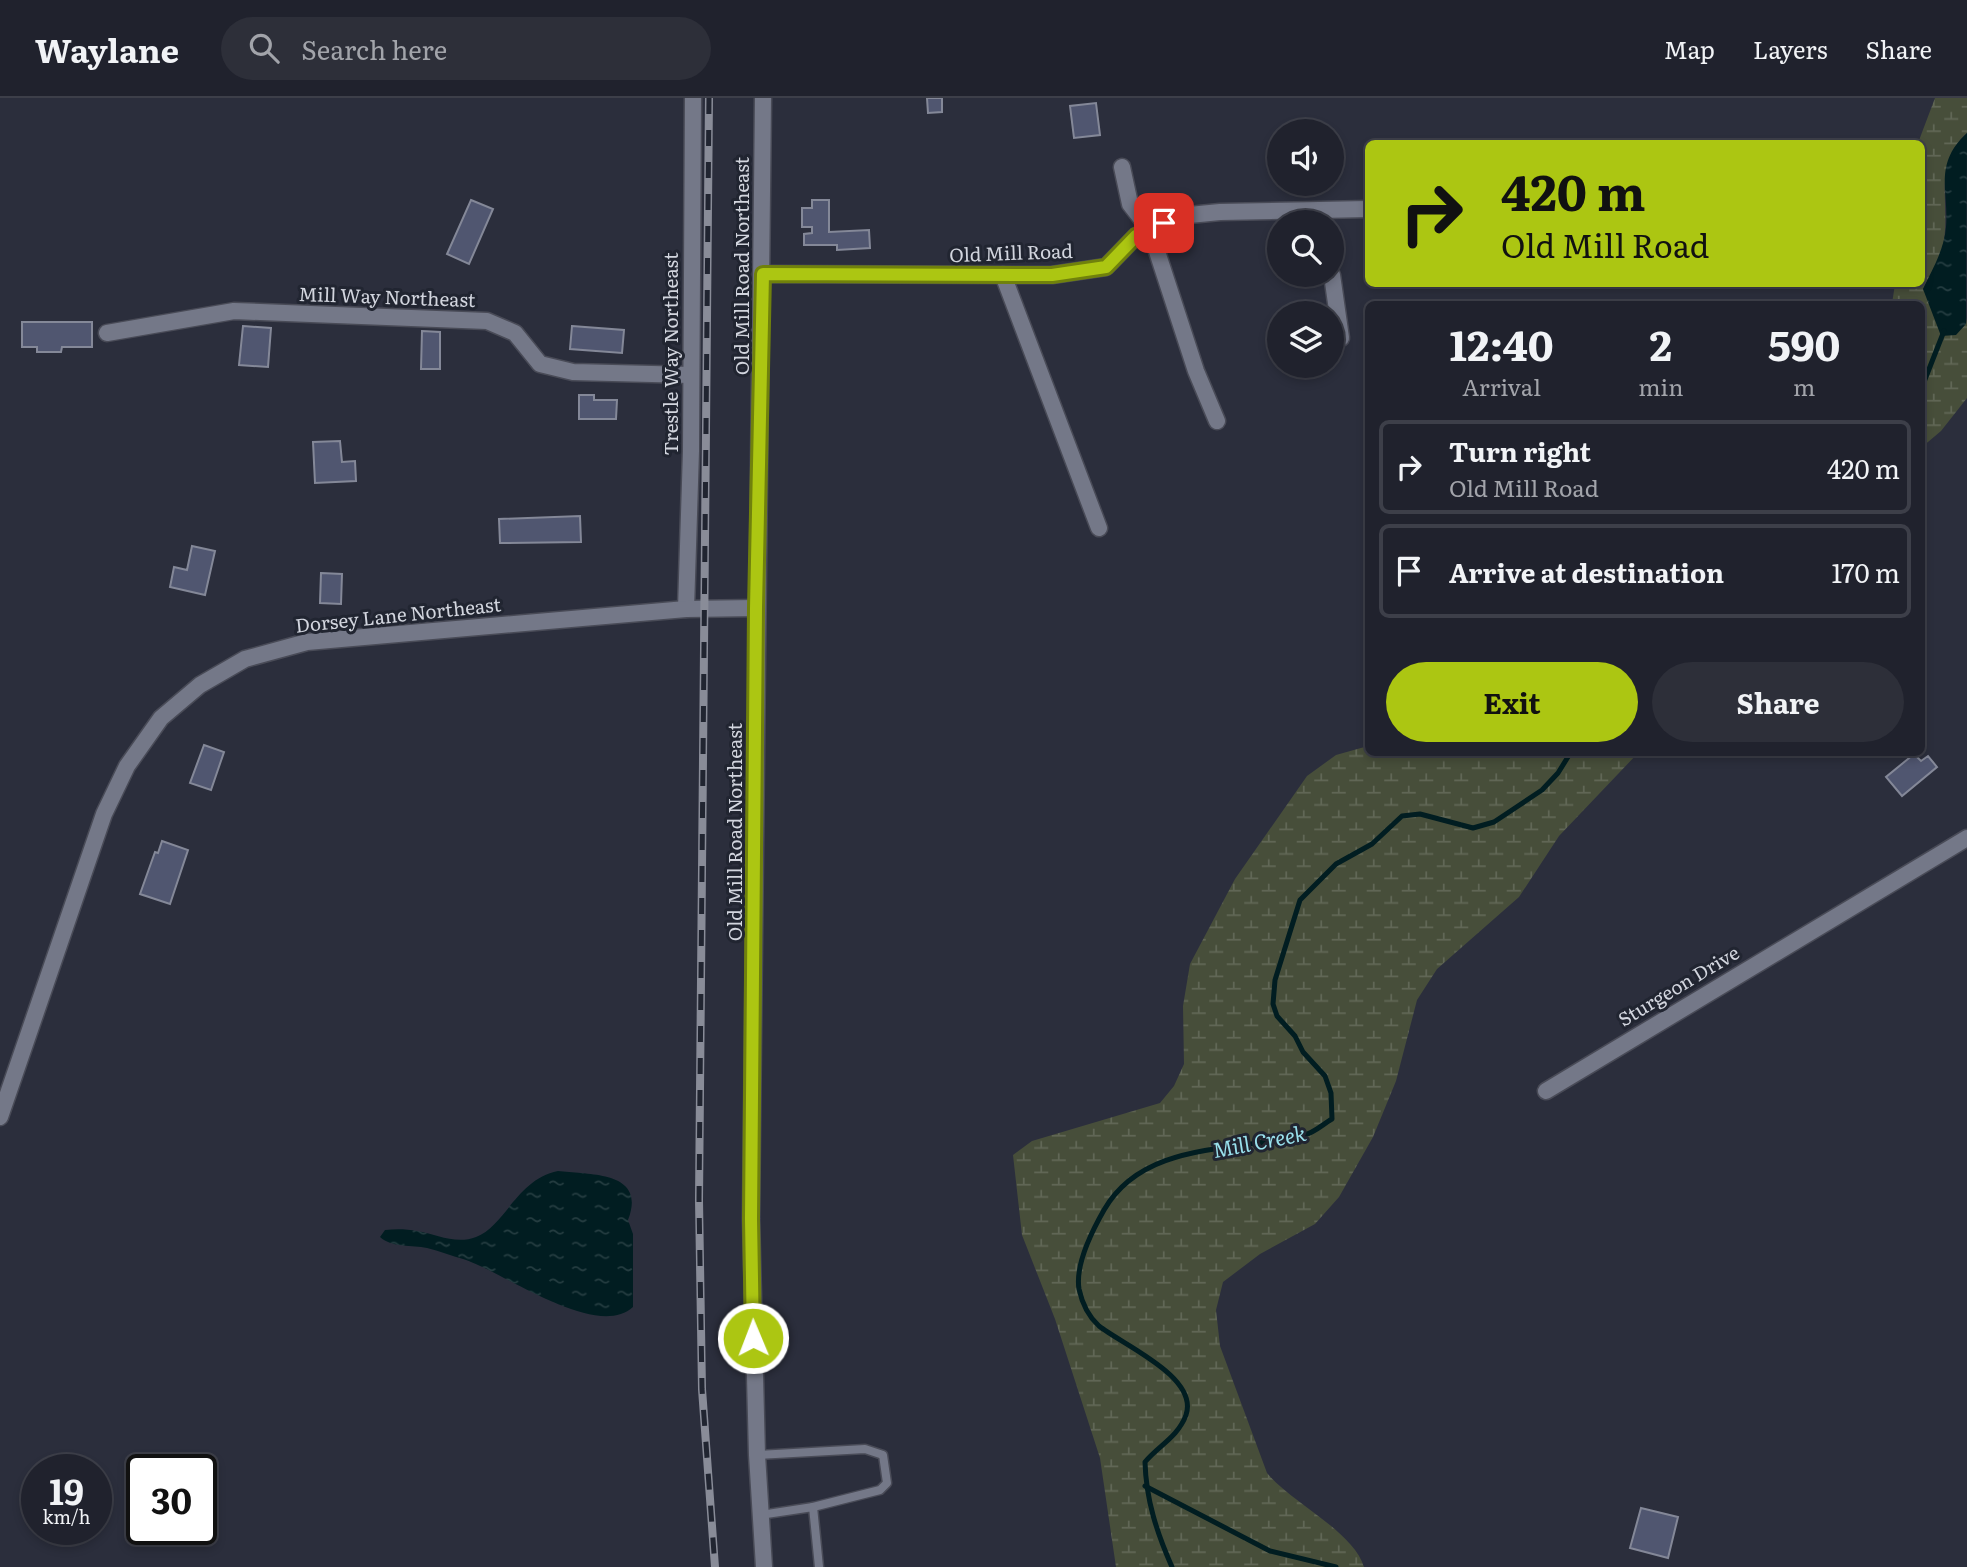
<!DOCTYPE html>
<style>
body{margin:0;font-family:Literata,serif;background:#2d2f39;color:#f1f3f6;height:100vh;display:flex;flex-direction:column;font-size:26px;white-space:nowrap}
*{box-sizing:border-box;margin:0}
p{font-size:23px;color:#a2a4aa}
.icon{flex:none;width:38px;height:38px;fill:none;stroke:currentColor;stroke-width:2;stroke-linecap:round;stroke-linejoin:round}
.map{position:relative;flex:1;overflow:hidden}
.panel{position:absolute;left:1365px;top:203px;width:560px;height:455px;display:flex;flex-direction:column;background:#20222d;border-radius:10px;box-shadow:0 4px 10px #0003,0 0 0 2px #3d3f49}
.panel>*{flex:none}
.hud{position:absolute;left:1365px;top:42px;width:560px;height:147px;border-radius:10px;box-shadow:0 4px 10px #0003,0 0 0 2px #3d3f49;background:#acc612;color:#111;overflow:hidden}
.buttons{position:absolute;left:1267px;top:21px;display:grid;gap:14px}
.buttons a{display:grid;place-items:center;width:77px;height:77px;border-radius:50%;background:#20222d;box-shadow:0 4px 10px #0003,0 0 0 2px #3d3f49;font-size:35px}
.speed{position:absolute;left:21px;top:1356px;display:flex;gap:14px;font-size:35px;font-weight:700;text-align:center}
.speed>*{display:grid;place-content:center;width:91px;height:91px;border-radius:50%;background:#20222d;box-shadow:0 4px 10px #0003,0 0 0 2px #3d3f49;line-height:1}
.speed small{font-size:18px;font-weight:400}
.speed .limit{border:4px solid #111;border-radius:10px;background:#fff;color:#111}
.pin{position:absolute;display:grid;place-items:center;width:60px;height:60px;color:#fff;margin:-30px;border-radius:14px;box-shadow:0 4px 10px #0006}
.me{position:absolute;width:77px;margin:-38px;rotate:359deg;stroke-linejoin:round;filter:drop-shadow(0 0 5px #0008)}
.turn{display:flex;align-items:center;gap:24px;height:147px;padding:0 21px;font-size:32px}
.turn .icon{width:91px;height:91px;stroke-width:2.5}
.turn b{display:block;font-size:49px;line-height:60px}
.eta{display:flex;justify-content:space-evenly;align-items:center;height:119px;text-align:center}
.eta b{font-size:42px;font-weight:700;line-height:49px}
.action{display:flex;gap:14px;margin-top:auto;padding:14px 21px}
.action a{flex:1;height:80px;border-radius:42px;background:#acc612;color:#111;font-size:28px;font-weight:700;line-height:80px;text-align:center}
.action a+a{background:#2d2f39;color:#f1f3f6}
ul{padding:0;list-style:none}
li{display:flex;align-items:center;gap:21px;height:94px;margin:0 14px 10px;padding:0 7px;border:4px solid #3d3f49;border-radius:10px}
li div{flex:1}
li b{display:block;font-size:26px}
li em{font-style:normal}
header{display:flex;align-items:center;gap:42px;box-sizing:border-box;height:98px;padding:0 35px;background:#20222d;border-bottom:2px solid #3d3f49}
header strong{font-size:33px}
nav{display:flex;gap:38px;margin-inline-start:auto;font-size:24px}
.search{width:490px;height:63px;background:#2d2f39;display:flex;align-items:center;gap:18px;box-sizing:border-box;padding:0 24px;border-radius:38px;color:#a2a4aa;font-size:26px}
.map>svg:first-child{display:block}
</style>
<header>
<strong>Waylane</strong>
<div class="search"><svg class="icon" aria-label="search" viewBox="0 0 24 24"><circle cx="10" cy="10" r="6"/><path d="M15 15l6 6"/></svg>Search here</div>
<nav><a>Map</a><a>Layers</a><a>Share</a></nav>
</header>
<div class="map">
<svg width="1967" height="1469" viewBox="0 0 1967 1469">
<defs>
<pattern id="wetland-marsh" width="20" height="14" patternUnits="userSpaceOnUse" patternTransform="scale(1.75)"><rect width="20" height="14" fill="#474e3a"/><path d="M1 5h8M5 5V1M11 12h8M15 12V8" fill="none" stroke="#616756"/></pattern>
<pattern id="water-ripples" width="26" height="14" patternUnits="userSpaceOnUse" patternTransform="scale(1.75)"><rect width="26" height="14" fill="#011d21"/><path d="M2 4q2-2 4 0t4 0M15 11q2-2 4 0t4 0" fill="none" stroke="#253d41"/></pattern>
</defs>
<rect width="100%" height="100%" fill="#2b2e3c"/>
<g fill="url(#wetland-marsh)">
<path d="M 1935,0 L 1967,0 L 1967,35 C 1930,69 1953,112 1942,151 C 1939,165 1929,178 1923,191 L 1966,226 L 1967,220 L 1967,300 L 1941,333 L 1922,349 L 1922,206 L 1892,206 L 1895,186 L 1922,186 L 1922,46 L 1918,45 Z"/>
<path d="M 1368,648 L 1368,654 L 1638,655 L 1559,738 L 1519,799 L 1437,871 L 1417,902 L 1396,983 L 1373,1039 L 1339,1099 L 1315,1126 L 1260,1156 L 1223,1184 L 1216,1212 L 1220,1248 L 1267,1375 C 1292,1405 1353,1433 1364,1469 L 1116,1469 L 1100,1360 L 1055,1221 L 1022,1137 L 1013,1057 L 1032,1043 L 1160,1005 L 1174,988 L 1184,966 L 1183,908 L 1190,866 L 1235,781 L 1307,678 L 1336,657 Z"/>
</g>
<g fill="url(#water-ripples)">
<path d="M 1967,35 L 1966,226 L 1956,237 L 1941,238 L 1923,191 C 1933,170 1944,152 1946,129 C 1949,93 1933,66 1967,35 Z"/>
<path d="M 558,1073 C 591,1077 647,1073 628,1122 L 633,1136 L 633,1209 C 596,1243 502,1173 463,1161 C 452,1158 439,1153 427,1150 C 412,1147 392,1150 380,1139 L 385,1132 C 395,1131 407,1131 417,1133 C 436,1136 456,1147 476,1139 C 505,1128 517,1081 558,1073 Z"/>
</g>
<g fill="none" stroke-linecap="round" stroke-linejoin="round">
<g stroke="#011d21" stroke-width="5">
<polyline points="1922,289 1944,233"/>
<polyline points="1145,1388 1270,1453 1336,1469"/>
<path d="M 1172,1469 C 1157,1435 1146,1402 1145,1364 C 1158,1348 1178,1339 1186,1317 C 1199,1279 1123,1247 1099,1228 C 1089,1219 1082,1205 1079,1191 C 1075,1166 1092,1133 1104,1112 C 1144,1042 1237,1054 1304,1037 C 1314,1035 1323,1026 1332,1021 L 1331,995 L 1325,978 L 1303,954 L 1295,938 L 1277,918 L 1273,906 L 1275,882 L 1300,802 L 1336,766 L 1372,746 L 1402,718 L 1420,716 L 1473,730 L 1494,724 L 1542,692 L 1558,675 L 1571,654"/>
</g>
</g>
<g fill="#505670" stroke="#848898" stroke-width="2">
<polygon points="927,0 942,0 942,14 928,15"/>
<polygon points="1096,5 1100,37 1074,40 1070,8"/>
<polygon points="471,102 493,111 469,166 447,156"/>
<polygon points="812,102 829,102 829,134 869,132 870,150 837,152 837,147 804,147 804,136 812,135 812,129 802,129 802,110 812,110"/>
<polygon points="22,224 92,224 92,249 62,249 61,254 37,254 37,249 22,249"/>
<polygon points="243,228 271,230 268,269 239,267"/>
<polygon points="572,228 624,232 622,255 570,251"/>
<polygon points="422,233 440,234 440,271 421,271"/>
<polygon points="579,297 594,297 594,302 617,302 616,321 579,321"/>
<polygon points="340,343 342,364 355,363 356,383 315,385 313,344"/>
<polygon points="580,418 581,444 500,445 499,421"/>
<polygon points="192,448 215,453 205,497 170,489 174,469 187,472"/>
<polygon points="321,475 342,476 341,506 320,505"/>
<polygon points="204,647 224,654 211,692 190,685"/>
<polygon points="1914,656 1921,663 1928,658 1937,669 1902,698 1886,679"/>
<polygon points="162,743 188,752 170,806 140,796 155,754 158,755"/>
<polygon points="1641,1410 1678,1419 1668,1460 1630,1450"/>
</g>
<g fill="none" stroke-linecap="round" stroke-linejoin="round">
<g stroke="#494b57" stroke-width="11">
<g id="lane">
<polyline points="757,1357 865,1351 883,1357 887,1385 880,1392 813,1409"/>
<polyline points="760,1417 813,1409 819,1469"/>
</g>
</g>
<g stroke="#494b57" stroke-width="19">
<g id="street">
<polyline points="763,0 751,1121 757,1357 764,1469"/>
<polyline points="1122,69 1130,106 1150,132 1196,273 1217,323"/>
<polyline points="763,176 1052,177 1106,169 1136,138 1179,118 1220,114 1368,111"/>
<polyline points="1003,177 1099,430"/>
<polyline points="1332,177 1341,240"/>
<polyline points="107,235 234,213 487,223 515,235 540,266 573,274 691,277"/>
<polyline points="686,511 691,353 693,0"/>
<polyline points="1546,993 1967,740"/>
<polyline points="0,1019 104,716 127,668 161,620 200,587 245,561 307,544 686,511 756,510"/>
</g>
</g>
<use href="#lane" stroke="#747888" stroke-width="8"/>
<use href="#street" stroke="#747888" stroke-width="16"/>
<g stroke="#898c98" stroke-width="8">
<polyline id="rail" points="709,0 699,1102 702,1291 715,1469"/>
</g>
<use href="#rail" stroke="#212531" stroke-width="5" stroke-dasharray="16" stroke-linecap="butt"/>
</g>
<g fill="none" stroke-linecap="round" stroke-linejoin="round">
<g stroke="#70810c" stroke-width="18">
<polyline id="route" points="753,1240 751,1121 756,510 763,176 1052,177 1106,169 1136,138 1164,125"/>
</g>
<use href="#route" stroke="#acc612" stroke-width="12"/>
</g>
<g text-anchor="middle" dominant-baseline="central" stroke-width="6" stroke-linejoin="round" paint-order="stroke">
<g font-size="19" fill="#d2d5de" stroke="#212531">
<text transform="translate(1011 154) rotate(-2)">Old Mill Road</text>
<text transform="translate(741 168) rotate(-90)">Old Mill Road Northeast</text>
<text transform="translate(387 198) rotate(2)">Mill Way Northeast</text>
<text transform="translate(670 256) rotate(-90)">Trestle Way Northeast</text>
<text transform="translate(398 516) rotate(-6)">Dorsey Lane Northeast</text>
<text transform="translate(734 734) rotate(-90)">Old Mill Road Northeast</text>
<text transform="translate(1678 887) rotate(-31)">Sturgeon Drive</text>
</g>
<g font-size="21" font-style="italic" fill="#99e1ed" stroke="#212531">
<text transform="translate(1259 1042) rotate(-11)">Mill Creek</text>
</g>
</g>
</svg>
<div class="buttons">
<a><svg class="icon" aria-label="sound" viewBox="0 0 24 24"><path d="M4 9h4l5-4v14l-5-4H4zM17 9q2 3 0 6"/></svg></a>
<a><svg class="icon" aria-label="search" viewBox="0 0 24 24"><circle cx="10" cy="10" r="6"/><path d="M15 15l6 6"/></svg></a>
<a><svg class="icon" aria-label="layers" viewBox="0 0 24 24"><path d="M12 4l9 5-9 5-9-5zM3 14l9 5 9-5"/></svg></a>
</div>
<div class="speed"><div>19<small>km/h</small></div><div class="limit">30</div></div>
<div class="pin" style="left:1164px;top:125px;background:#d93025"><svg class="icon" aria-label="arrive" viewBox="0 0 24 24"><path d="M6 21V4h12l-3 4 3 4H6"/></svg></div>
<svg class="me" style="left:753px;top:1240px" viewBox="-20 -20 40 40"><circle r="17" fill="#acc612" stroke="#fff" stroke-width="3"/><path d="M0-11L8 9 0 5-8 9z" fill="#fff"/></svg>
<div class="hud">
<div class="turn"><svg class="icon" aria-label="right" viewBox="0 0 24 24"><path d="M7 20v-9h11M14 6l5 5-5 5"/></svg><div><b>420 m</b>Old Mill Road</div></div>
</div>
<section class="panel">
<div class="eta">
<div><b>12:40</b><p>Arrival</p></div>
<div><b>2</b><p>min</p></div>
<div><b>590</b><p>m</p></div>
</div>
<ul>
<li><svg class="icon" aria-label="right" viewBox="0 0 24 24"><path d="M7 20v-9h11M14 6l5 5-5 5"/></svg><div><b>Turn right</b><p>Old Mill Road</p></div><em>420 m</em></li>
<li><svg class="icon" aria-label="arrive" viewBox="0 0 24 24"><path d="M6 21V4h12l-3 4 3 4H6"/></svg><div><b>Arrive at destination</b></div><em>170 m</em></li>
</ul>
<div class="action"><a>Exit</a><a>Share</a></div>
</section>
</div>
